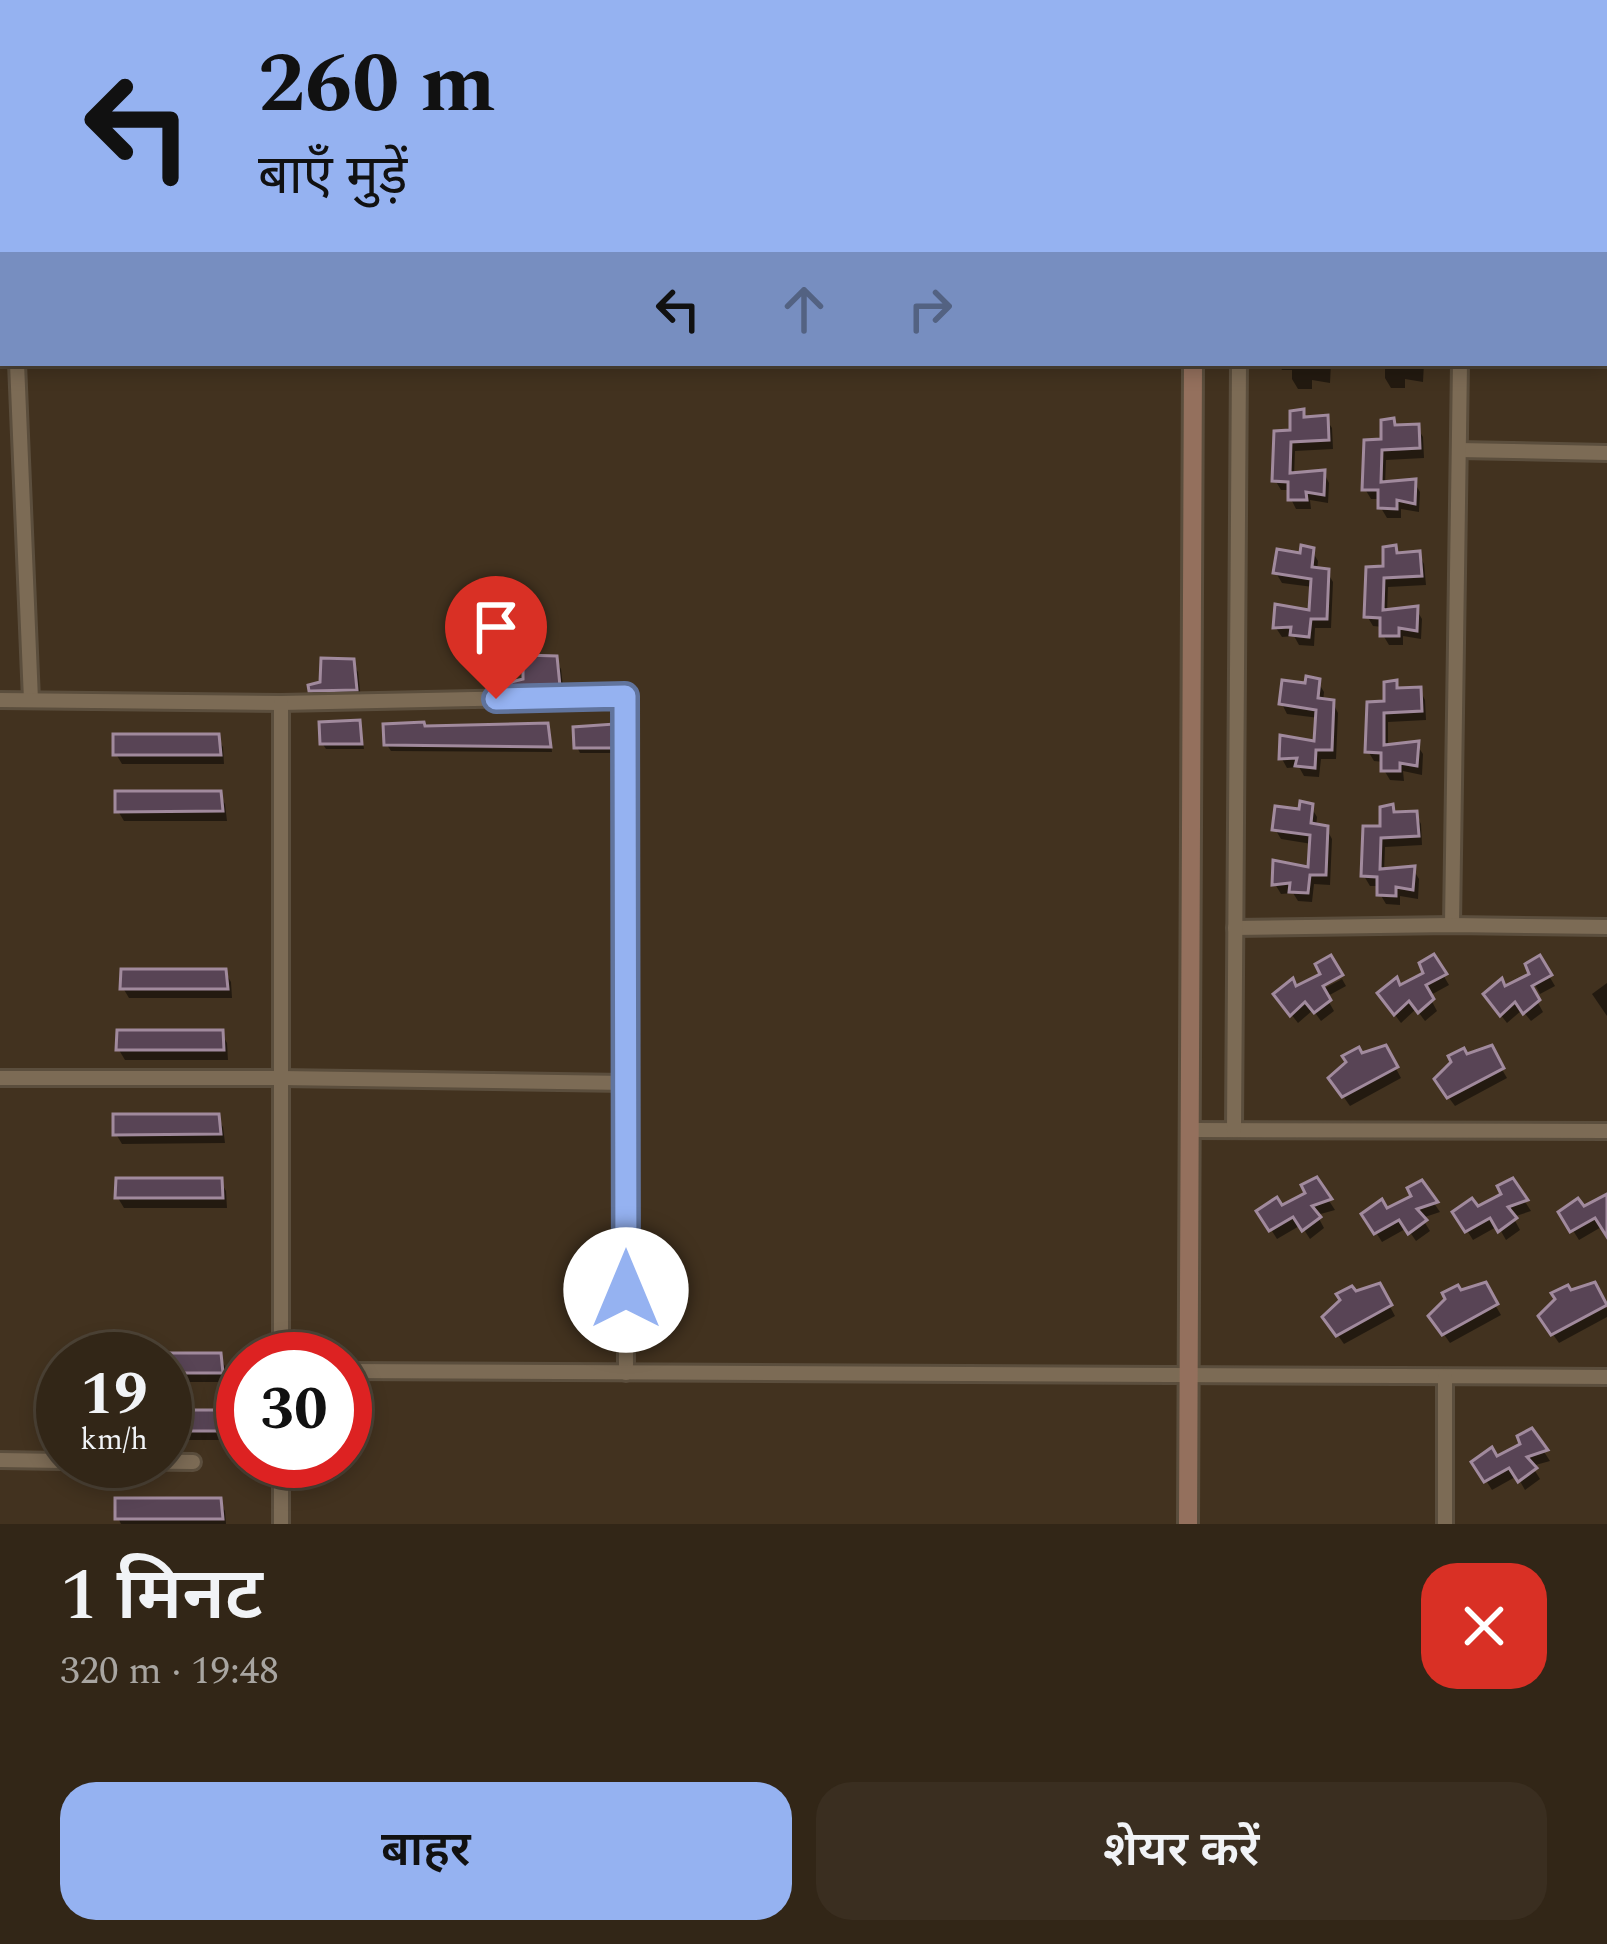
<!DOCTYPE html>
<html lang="hi">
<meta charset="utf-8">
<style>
body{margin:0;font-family:Spectral,"Noto Sans Devanagari",serif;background:#3a2e20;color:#f1f3f6;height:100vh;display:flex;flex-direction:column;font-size:45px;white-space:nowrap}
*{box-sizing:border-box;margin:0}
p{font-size:39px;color:#a8a5a1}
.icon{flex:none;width:66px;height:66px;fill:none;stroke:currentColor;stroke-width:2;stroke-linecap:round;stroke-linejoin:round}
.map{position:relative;height:1524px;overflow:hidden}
.panel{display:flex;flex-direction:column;background:#322617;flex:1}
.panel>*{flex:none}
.banner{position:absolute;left:0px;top:0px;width:1608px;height:366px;box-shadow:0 6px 18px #0003,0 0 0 3px #4d4336;background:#95b2f1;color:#111;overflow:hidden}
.speed{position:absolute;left:36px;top:1332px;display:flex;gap:24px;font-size:60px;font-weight:700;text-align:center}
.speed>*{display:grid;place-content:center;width:156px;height:156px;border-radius:50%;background:#322617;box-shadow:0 6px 18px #0003,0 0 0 3px #4d4336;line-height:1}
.speed small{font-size:30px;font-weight:400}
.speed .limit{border:18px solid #d22;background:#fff;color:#111}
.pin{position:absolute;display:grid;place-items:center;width:102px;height:102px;color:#fff;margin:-123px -51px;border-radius:50% 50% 50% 0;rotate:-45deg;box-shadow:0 0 12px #0007}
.pin .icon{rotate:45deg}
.me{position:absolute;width:132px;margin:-66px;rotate:0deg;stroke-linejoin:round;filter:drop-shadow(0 0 9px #0008)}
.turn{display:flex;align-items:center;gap:42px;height:252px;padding:0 60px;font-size:54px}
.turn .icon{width:156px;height:156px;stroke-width:2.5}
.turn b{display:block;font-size:84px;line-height:102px}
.lanes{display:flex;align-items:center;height:114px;padding:0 60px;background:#0003;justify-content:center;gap:60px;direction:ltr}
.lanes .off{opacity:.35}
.round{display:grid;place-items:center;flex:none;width:126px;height:126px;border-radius:36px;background:#3a2e20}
.summary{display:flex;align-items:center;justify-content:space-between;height:204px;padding:0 60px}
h1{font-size:72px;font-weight:600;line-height:90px}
.button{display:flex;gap:24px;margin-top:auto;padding:24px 60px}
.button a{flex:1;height:138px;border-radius:36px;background:#95b2f1;color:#111;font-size:48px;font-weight:600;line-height:138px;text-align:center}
.button a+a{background:#3a2e20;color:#f1f3f6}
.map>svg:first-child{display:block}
</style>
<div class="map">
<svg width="1607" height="1524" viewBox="0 0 1607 1524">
<rect width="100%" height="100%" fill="#42321f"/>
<g fill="#0007">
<polygon points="1278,363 1331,363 1330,383 1312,380 1312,389 1298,389 1292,379 1292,370 1282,370"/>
<polygon points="1372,363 1424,363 1423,382 1405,379 1405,388 1391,388 1385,378 1385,369 1375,369"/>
<polygon points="1302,412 1306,420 1326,419 1332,428 1333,449 1295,451 1294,476 1324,473 1329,483 1328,503 1310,500 1311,509 1296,509 1291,499 1291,490 1281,490 1275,480"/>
<polygon points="1393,421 1397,428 1417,427 1423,437 1424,458 1386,460 1385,485 1414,482 1420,492 1419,512 1401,509 1401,518 1387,518 1381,508 1381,499 1371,499 1365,489"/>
<polygon points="1395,548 1399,555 1419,554 1424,564 1426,585 1388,587 1387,612 1416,609 1422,619 1421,639 1403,636 1403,645 1389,645 1383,635 1383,627 1373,626 1367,616"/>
<polygon points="1312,551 1318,561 1317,571 1327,572 1333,582 1331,628 1315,628 1314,646 1299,645 1294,636 1282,637 1276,628 1312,614 1313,587 1282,583 1276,573"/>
<polygon points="555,659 561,669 564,695 520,696 514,686 526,682"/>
<polygon points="352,662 358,672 361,699 317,700 311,690"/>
<polygon points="1318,682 1324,692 1323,702 1333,703 1338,713 1336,759 1321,759 1319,777 1304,776 1299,767 1287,768 1282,759 1317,745 1319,718 1287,714 1282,704"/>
<polygon points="1395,683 1400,691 1420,690 1425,700 1426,720 1388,722 1388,747 1417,745 1423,754 1422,775 1403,771 1404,781 1390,780 1384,770 1384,762 1374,761 1368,751"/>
<polygon points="358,723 361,729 364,749 326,749 322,743"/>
<polygon points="547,726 550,732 552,752 391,751 387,745 425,729"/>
<polygon points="612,728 615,733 615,753 580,753 577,747"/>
<polygon points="217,737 223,747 224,764 122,764 116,754"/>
<polygon points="219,794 225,804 227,821 124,821 118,811"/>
<polygon points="1311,807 1317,817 1316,827 1326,828 1332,839 1330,885 1314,884 1312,902 1298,901 1293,893 1281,894 1275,884 1310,870 1312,844 1281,839 1275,829"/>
<polygon points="1392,808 1396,815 1416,814 1421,824 1422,845 1385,847 1384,872 1413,869 1419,879 1418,899 1400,896 1400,905 1386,904 1380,894 1380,886 1370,886 1364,876"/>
<polygon points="1433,958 1449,985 1429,996 1437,1011 1425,1021 1416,1009 1401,1023 1386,1003 1427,974"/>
<polygon points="1539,959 1555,986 1540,994 1535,985 1528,985 1543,1012 1531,1021 1522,1010 1507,1023 1492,1004 1505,989 1533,975"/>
<polygon points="225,972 231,982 232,998 129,998 123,988"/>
<polygon points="1324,975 1323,989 1342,979 1346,986 1326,997 1334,1011 1321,1021 1313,1010 1298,1023 1283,1004 1296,989"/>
<polygon points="1607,983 1607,1016 1592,994"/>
<polygon points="221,1033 227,1043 228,1060 125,1060 119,1050"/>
<polygon points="1385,1048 1401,1078 1350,1106 1338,1089 1360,1056"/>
<polygon points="1490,1049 1507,1078 1455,1106 1443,1090 1466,1057"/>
<polygon points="217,1117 223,1127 225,1143 122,1144 116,1134"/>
<polygon points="220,1181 226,1191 227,1208 124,1208 118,1198"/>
<polygon points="1316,1181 1335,1210 1317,1215 1324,1228 1310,1239 1301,1225 1277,1239 1260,1212 1281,1209 1309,1194"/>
<polygon points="1512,1182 1531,1211 1513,1217 1520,1230 1506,1240 1498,1226 1473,1240 1456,1213 1477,1210 1505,1195"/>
<polygon points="1421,1184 1440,1212 1422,1218 1430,1231 1416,1241 1407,1228 1382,1242 1365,1215 1386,1212 1414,1197"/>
<polygon points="1607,1197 1607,1232 1603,1226 1579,1240 1562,1213 1583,1210"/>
<polygon points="1594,1285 1607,1309 1607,1317 1559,1343 1547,1326 1570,1294"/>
<polygon points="1379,1286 1395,1316 1344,1344 1332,1327 1354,1295"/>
<polygon points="1484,1286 1501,1315 1450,1343 1438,1326 1460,1294"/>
<polygon points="118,1356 219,1356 225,1366 227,1382 165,1382 165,1359 118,1359"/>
<polygon points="165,1413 221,1413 227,1423 228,1440 165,1440"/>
<polygon points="1531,1432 1550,1461 1532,1466 1540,1479 1525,1490 1517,1476 1492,1490 1475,1463 1496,1460 1524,1445"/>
<polygon points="219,1501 225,1511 226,1524 121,1524 118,1518"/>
</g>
<g fill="#584455" stroke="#a18a9d" stroke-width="3">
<polygon points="1304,409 1304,417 1328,415 1329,440 1291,442 1290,473 1325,470 1324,495 1306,492 1307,500 1288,500 1288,482 1272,481 1274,431 1290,430 1290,411"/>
<polygon points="1394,418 1395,425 1419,424 1420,448 1382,450 1381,482 1416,479 1415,504 1397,500 1397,509 1378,508 1378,490 1362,490 1364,440 1381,439 1381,420"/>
<polygon points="1301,545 1314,548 1312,567 1329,569 1327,619 1311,619 1309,637 1290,635 1291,627 1273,628 1275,604 1309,610 1311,579 1273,573 1277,549 1300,553"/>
<polygon points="1396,545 1397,553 1420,551 1422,576 1384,578 1383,610 1418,606 1417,631 1399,628 1399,636 1380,636 1380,618 1364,617 1366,567 1383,566 1383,547"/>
<polygon points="523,655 557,656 560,686 511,687 511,682 523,679"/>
<polygon points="321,658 354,659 357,690 309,691 308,685 320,682"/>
<polygon points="1306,676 1320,679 1318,698 1334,700 1332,750 1316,750 1315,768 1295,766 1297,758 1279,759 1280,735 1314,741 1316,710 1279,704 1282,680 1305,683"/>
<polygon points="1397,680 1397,688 1421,687 1422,711 1384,713 1384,745 1419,741 1417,766 1400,763 1400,771 1381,771 1381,753 1365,752 1367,702 1384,701 1384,682"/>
<polygon points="360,720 362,744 320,744 319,722"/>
<polygon points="424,722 425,726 548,723 551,747 384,745 383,724"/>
<polygon points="614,724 614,748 574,748 573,727"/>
<polygon points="113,734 219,734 221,755 113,755"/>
<polygon points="115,791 221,791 223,811 115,812"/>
<polygon points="1300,801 1313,804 1311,823 1328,826 1326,875 1310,875 1308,893 1289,892 1290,883 1272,885 1273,860 1308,867 1310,835 1272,830 1275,806 1299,809"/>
<polygon points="1393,804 1394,812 1417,811 1419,836 1381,838 1380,869 1415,866 1413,890 1396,887 1396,896 1377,895 1377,877 1361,876 1363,826 1380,826 1380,807"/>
<polygon points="1434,954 1447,974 1426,985 1434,999 1418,1013 1409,1001 1394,1015 1377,993 1397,977 1400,985 1423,973 1419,963"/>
<polygon points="1331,955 1343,975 1323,986 1331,1000 1314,1013 1305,1002 1290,1016 1273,994 1293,978 1296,986 1320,974 1315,964"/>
<polygon points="1540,955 1552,975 1532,986 1540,1000 1523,1014 1515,1002 1500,1016 1483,994 1502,978 1505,986 1529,974 1525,964"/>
<polygon points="121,969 226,969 228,989 120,989"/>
<polygon points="117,1030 223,1030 224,1050 116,1050"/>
<polygon points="1386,1045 1398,1067 1342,1097 1328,1078 1346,1062 1342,1056 1359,1047 1362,1053"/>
<polygon points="1492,1045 1504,1068 1447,1098 1434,1079 1451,1062 1448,1056 1464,1048 1467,1054"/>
<polygon points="113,1114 219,1114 221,1134 113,1135"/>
<polygon points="1317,1177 1332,1199 1312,1206 1321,1217 1302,1231 1293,1217 1269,1231 1256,1211 1277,1197 1282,1205 1305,1193 1301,1185"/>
<polygon points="116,1178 222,1178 223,1198 115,1198"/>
<polygon points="1513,1178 1528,1200 1508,1207 1517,1218 1498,1232 1490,1218 1465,1232 1452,1212 1472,1198 1478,1206 1501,1194 1497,1186"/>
<polygon points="1422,1180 1438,1202 1417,1209 1427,1220 1408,1234 1399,1220 1374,1234 1361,1214 1382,1199 1387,1208 1411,1196 1407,1188"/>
<polygon points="1607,1194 1607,1237 1595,1218 1570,1232 1558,1212 1578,1198 1584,1206"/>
<polygon points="1486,1282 1498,1304 1442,1335 1428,1316 1445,1299 1442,1293 1458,1285 1461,1290"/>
<polygon points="1595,1282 1607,1305 1551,1335 1538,1316 1555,1299 1551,1293 1568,1285 1571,1290"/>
<polygon points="1380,1283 1392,1305 1336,1336 1322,1317 1340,1300 1336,1294 1352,1286 1356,1291"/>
<polygon points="165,1353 221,1353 223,1373 165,1373"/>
<polygon points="165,1410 223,1410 224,1431 165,1431"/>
<polygon points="1532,1428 1548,1450 1527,1457 1537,1468 1518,1482 1509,1468 1484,1482 1471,1462 1492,1447 1497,1456 1520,1444 1517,1436"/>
<polygon points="115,1498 221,1498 223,1519 115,1519"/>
</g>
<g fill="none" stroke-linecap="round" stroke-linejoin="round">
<g stroke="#5b4e3d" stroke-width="12">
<g id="lane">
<polyline points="828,0 828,3"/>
<polyline points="843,0 844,3"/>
</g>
</g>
<g stroke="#5b4e3d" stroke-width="20">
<g id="street">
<polyline points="324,0 324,3"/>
<polyline points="0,180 3,180"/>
<polyline points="1605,246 1607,246"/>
<polyline points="0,328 3,328"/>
<polyline points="17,363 31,700"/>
<polyline points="1459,450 1607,453"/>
<polyline points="0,700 281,703 625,696 626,1373"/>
<polyline points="1452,925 1460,363"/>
<polyline points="1235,928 1452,925 1607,927"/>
<polyline points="0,1078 281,1078 626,1083"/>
<polyline points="1190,1130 1607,1131"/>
<polyline points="1234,1130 1239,363"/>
<polyline points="281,1359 281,703"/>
<polyline points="345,1371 1607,1377"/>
<polyline points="0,1460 63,1461"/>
<polyline points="100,1461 193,1462"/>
<polyline points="281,1524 281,1461"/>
<polyline points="1445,1524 1445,1377"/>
</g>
</g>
<g stroke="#5b4e3d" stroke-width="24">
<g id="secondary">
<polyline points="1161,3 1164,0"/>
<polyline points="1195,3 1195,0"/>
<polyline points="0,27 3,27"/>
<polyline points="0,40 3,40"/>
<polyline points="1188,1524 1193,363"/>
</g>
</g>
<use href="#lane" stroke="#7c6b55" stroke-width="6"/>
<use href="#street" stroke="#7c6b55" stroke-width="14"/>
<use href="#secondary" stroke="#94705d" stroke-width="18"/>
</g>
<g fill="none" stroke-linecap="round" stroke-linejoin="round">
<g stroke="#61749d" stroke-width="30">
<polyline id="route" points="496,699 625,696 626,1290"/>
</g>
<use href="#route" stroke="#95b2f1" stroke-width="21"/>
</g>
</svg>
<div class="speed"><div>19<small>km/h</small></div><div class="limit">30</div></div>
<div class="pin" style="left:496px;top:699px;background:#d93025"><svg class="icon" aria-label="arrive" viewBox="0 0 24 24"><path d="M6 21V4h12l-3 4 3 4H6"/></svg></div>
<svg class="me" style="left:626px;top:1290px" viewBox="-20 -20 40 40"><circle r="19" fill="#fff"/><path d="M0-13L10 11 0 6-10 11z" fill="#95b2f1"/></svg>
<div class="banner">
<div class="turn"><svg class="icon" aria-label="left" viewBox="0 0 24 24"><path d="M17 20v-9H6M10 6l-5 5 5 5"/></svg><div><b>260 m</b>बाएँ मुड़ें</div></div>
<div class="lanes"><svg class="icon" aria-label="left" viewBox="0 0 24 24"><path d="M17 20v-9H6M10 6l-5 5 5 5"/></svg><svg class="icon off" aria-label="ahead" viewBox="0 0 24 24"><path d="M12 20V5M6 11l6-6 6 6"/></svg><svg class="icon off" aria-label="right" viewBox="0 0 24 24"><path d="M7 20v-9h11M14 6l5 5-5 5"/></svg></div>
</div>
</div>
<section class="panel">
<div class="summary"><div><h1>1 मिनट</h1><p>320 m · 19:48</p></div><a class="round" style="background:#d93025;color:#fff"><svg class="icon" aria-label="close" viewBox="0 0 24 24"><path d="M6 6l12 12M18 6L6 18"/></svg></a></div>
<div class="button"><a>बाहर</a><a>शेयर करें</a></div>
</section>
